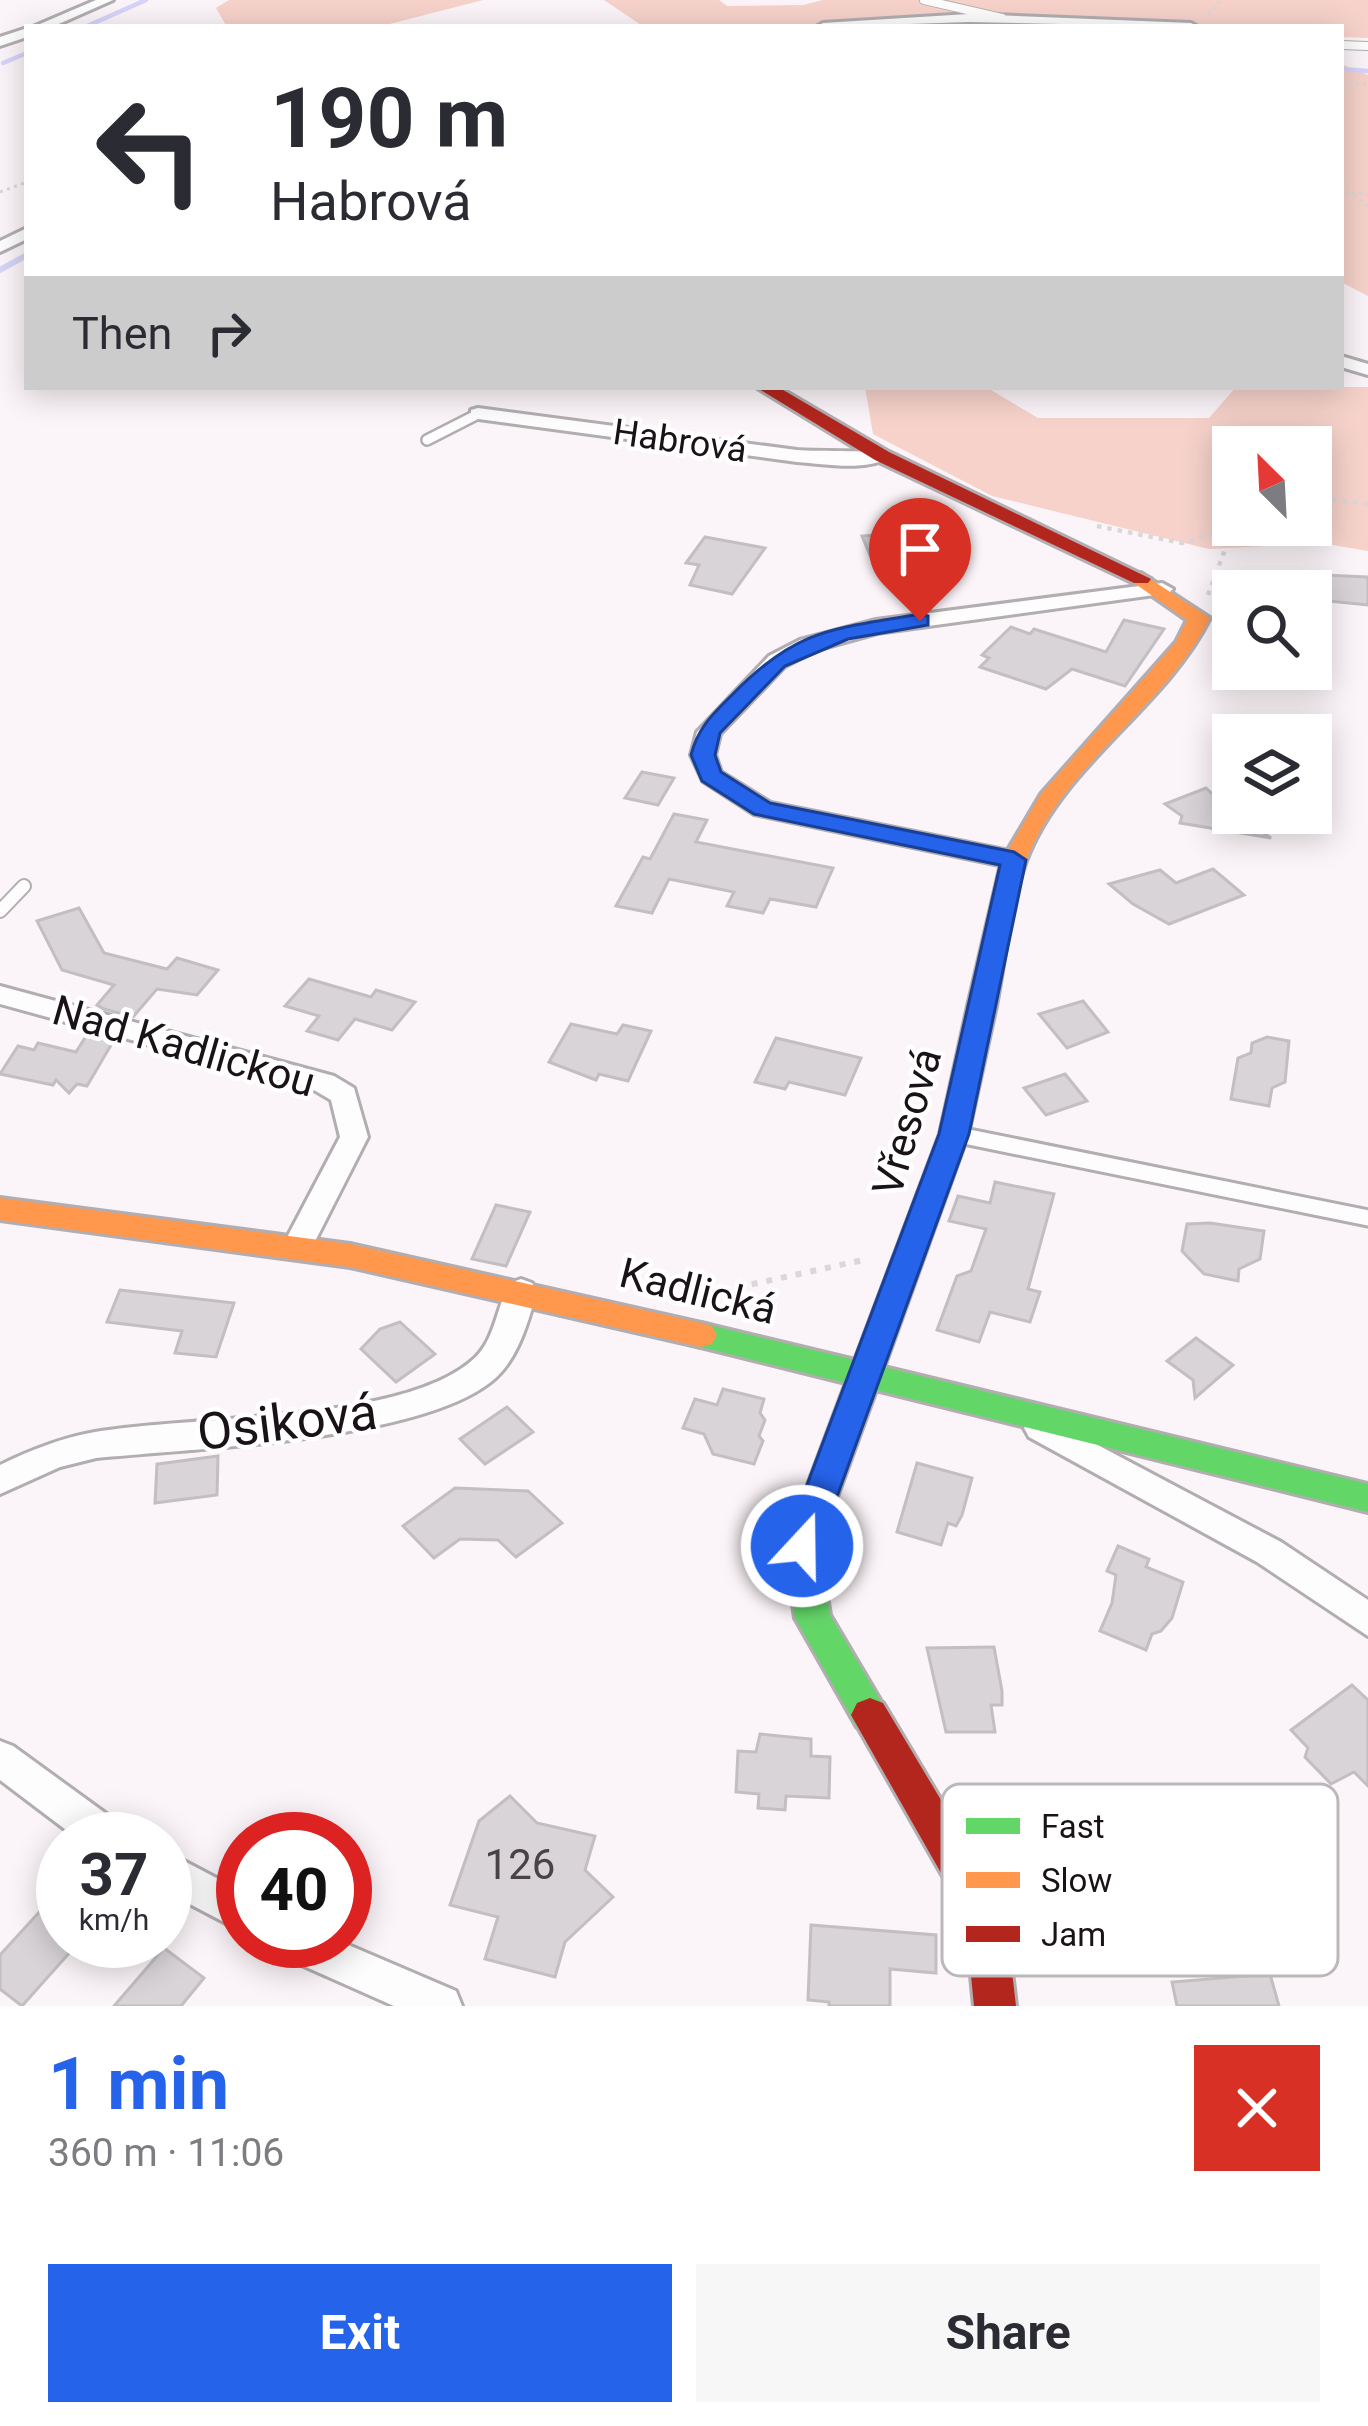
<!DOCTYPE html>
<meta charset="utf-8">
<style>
body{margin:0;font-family:Roboto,sans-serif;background:#f7f7f7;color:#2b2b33;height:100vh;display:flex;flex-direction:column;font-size:45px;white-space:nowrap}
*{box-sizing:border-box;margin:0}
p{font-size:39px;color:#7c7c81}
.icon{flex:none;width:66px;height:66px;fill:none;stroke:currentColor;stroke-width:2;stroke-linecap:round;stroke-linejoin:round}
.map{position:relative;height:2006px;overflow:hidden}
.drawer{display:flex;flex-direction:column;background:#fff;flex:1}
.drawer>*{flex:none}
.banner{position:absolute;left:24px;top:24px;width:1320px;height:366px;border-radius:0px;box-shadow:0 6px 30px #0003;background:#fff;color:#2b2b33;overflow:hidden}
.needle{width:78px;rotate:336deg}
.controls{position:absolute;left:1212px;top:426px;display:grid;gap:24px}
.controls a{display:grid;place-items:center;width:120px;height:120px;border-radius:0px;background:#fff;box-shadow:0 6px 30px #0003;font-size:60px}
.speed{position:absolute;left:36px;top:1812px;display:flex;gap:24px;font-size:60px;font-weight:700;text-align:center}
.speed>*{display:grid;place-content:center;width:156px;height:156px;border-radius:50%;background:#fff;box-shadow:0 6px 30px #0003;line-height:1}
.speed small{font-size:30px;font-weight:400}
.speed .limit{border:18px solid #d22;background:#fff;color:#111}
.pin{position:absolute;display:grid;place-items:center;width:102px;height:102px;color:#fff;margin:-123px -51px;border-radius:50% 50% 50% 0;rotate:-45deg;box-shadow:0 0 12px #0007}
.pin .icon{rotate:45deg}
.me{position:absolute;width:132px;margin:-66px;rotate:21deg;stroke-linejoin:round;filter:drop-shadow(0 0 9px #0008)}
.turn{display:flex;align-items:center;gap:42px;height:252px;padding:0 48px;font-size:54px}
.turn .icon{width:156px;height:156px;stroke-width:2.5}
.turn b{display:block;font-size:84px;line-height:102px}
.then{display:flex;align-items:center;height:114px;padding:0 48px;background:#0003;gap:24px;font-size:45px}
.round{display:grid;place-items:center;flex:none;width:126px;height:126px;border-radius:0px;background:#f7f7f7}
.overview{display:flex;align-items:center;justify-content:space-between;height:204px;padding:0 48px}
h1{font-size:72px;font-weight:700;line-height:90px;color:#2563eb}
.action{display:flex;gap:24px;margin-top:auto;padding:24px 48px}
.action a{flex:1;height:138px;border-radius:0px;background:#2563eb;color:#fff;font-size:48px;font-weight:700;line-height:138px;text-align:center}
.action a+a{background:#f7f7f7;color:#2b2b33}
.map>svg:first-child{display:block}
</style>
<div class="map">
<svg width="1368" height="2006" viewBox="0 0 1368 2006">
<rect width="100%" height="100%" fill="#fbf4f8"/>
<g fill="#f6d2ca" fill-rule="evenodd">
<polygon points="229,0 483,0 378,27 227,27 216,8"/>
<polygon points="604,0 719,0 727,6 803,5 823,0 1368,0 1368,38 1341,37 1341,27 644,27"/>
<polygon points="1341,64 1368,75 1368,296 1341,282"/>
<path d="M 865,387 L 986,387 L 1038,418 L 1209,418 L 1236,387 L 1368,387 L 1368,551 L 1321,543 L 1209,549 L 992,496 L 873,434 ZM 1233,447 L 1311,447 L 1311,525 L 1233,525 Z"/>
</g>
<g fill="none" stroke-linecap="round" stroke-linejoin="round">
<g stroke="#d7d3fa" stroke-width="4.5">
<polyline points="85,27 146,0"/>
<polyline points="3,63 27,53"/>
<polyline points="1341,69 1368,71"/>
</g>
<polyline stroke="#d7d3fa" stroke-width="6" points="0,270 27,255"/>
</g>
<g fill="#d8d4d8" stroke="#c2bec2" stroke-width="3">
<polygon points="943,520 959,553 872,560 862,536 903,533 898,523"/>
<polygon points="705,537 765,548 732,594 690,585 699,565 686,563"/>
<polygon points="1323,575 1368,577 1368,605 1318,600"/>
<polygon points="1124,620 1164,629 1125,686 1072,669 1046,689 980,667 989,658 982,655 1011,627 1030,634 1034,629 1106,652"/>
<polygon points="642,772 674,778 658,805 625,798"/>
<polygon points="1206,788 1233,813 1271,838 1180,823 1182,816 1165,804"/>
<polygon points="674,814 707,820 696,842 833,868 816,907 770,899 763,913 727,906 734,892 669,879 652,913 616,906 643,857 650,859"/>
<polygon points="1213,869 1244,895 1169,924 1133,904 1109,884 1160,870 1176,883"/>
<polygon points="79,908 104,953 167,969 177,958 218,970 197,995 157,989 133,1017 104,1009 97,1005 114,985 62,970 37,921"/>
<polygon points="309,979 371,997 376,990 415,1002 392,1030 355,1019 338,1040 307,1031 319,1016 285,1006"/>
<polygon points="1083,1001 1108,1032 1067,1048 1039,1014"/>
<polygon points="571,1024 617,1034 623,1025 651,1031 628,1081 599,1074 596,1080 549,1062"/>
<polygon points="88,1033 114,1040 87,1086 77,1084 69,1093 56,1080 53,1085 0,1074 18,1046 34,1050 38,1043 76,1052"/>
<polygon points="1267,1037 1289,1041 1285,1082 1272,1088 1269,1106 1231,1099 1238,1058 1251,1053 1252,1043"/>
<polygon points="776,1038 861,1058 845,1095 789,1082 785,1089 755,1082"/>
<polygon points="1065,1074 1087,1101 1046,1115 1024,1088"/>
<polygon points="995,1182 1054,1194 1028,1289 1040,1292 1030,1322 990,1312 979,1342 937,1330 957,1276 971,1271 986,1229 949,1221 958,1196 990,1203"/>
<polygon points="496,1205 530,1212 506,1266 472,1259"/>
<polygon points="1210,1223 1264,1231 1260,1259 1239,1269 1238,1281 1204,1274 1182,1251 1187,1224"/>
<polygon points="120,1290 234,1303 216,1357 175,1353 182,1331 107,1322"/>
<polygon points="400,1322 435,1354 396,1382 361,1349 380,1329"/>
<polygon points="1196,1338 1233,1365 1195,1398 1193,1380 1167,1361"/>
<polygon points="723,1389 764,1399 760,1413 765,1420 759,1436 763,1441 754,1464 713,1454 704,1434 683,1428 695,1399 717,1405"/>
<polygon points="507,1407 533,1432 485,1464 460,1439"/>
<polygon points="218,1456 217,1495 155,1503 157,1464"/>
<polygon points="917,1463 972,1478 962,1515 956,1526 948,1523 941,1545 897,1532"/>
<polygon points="455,1488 528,1491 562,1523 516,1557 498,1540 460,1539 434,1558 403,1526"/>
<polygon points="1118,1546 1149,1559 1146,1567 1183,1582 1172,1618 1161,1631 1152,1634 1146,1650 1100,1631 1112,1603 1116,1575 1107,1571"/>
<polygon points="994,1647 1002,1691 1002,1705 991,1705 995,1732 946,1732 927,1648"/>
<polygon points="1352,1685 1368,1700 1368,1786 1354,1772 1331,1784 1305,1757 1308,1748 1291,1730"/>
<polygon points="760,1734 811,1739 811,1756 830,1757 829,1798 786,1796 785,1810 758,1808 759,1794 736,1792 738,1751 756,1752"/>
<polygon points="510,1796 537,1823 595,1836 585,1870 613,1897 565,1942 555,1977 485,1959 498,1917 450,1905 479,1821"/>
<polygon points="63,1886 63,1941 80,1941 22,2006 0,1989 0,1955"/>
<polygon points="811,1925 936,1935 936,1973 890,1969 890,2006 829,2006 829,2002 808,2000"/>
<polygon points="164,1948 204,1978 181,2006 114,2006"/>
<polygon points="1270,1974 1279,2006 1177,2006 1172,1982"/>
</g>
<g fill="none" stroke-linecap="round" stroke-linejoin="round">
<g stroke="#b2adb0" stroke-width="10">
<g id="lane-far3">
<polyline points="924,0 1002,18"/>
<polyline points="1341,45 1368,46"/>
</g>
</g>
<g stroke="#b2adb0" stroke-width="14">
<polyline id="lane-far2" points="427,440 478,414"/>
</g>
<g stroke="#b2adb0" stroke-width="16">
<polyline id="lane-far1" points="0,911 24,886"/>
</g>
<g stroke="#b2adb0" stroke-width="21">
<polyline id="lane" points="959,1135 1368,1218"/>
</g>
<g stroke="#b2adb0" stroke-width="6">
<g id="street">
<polygon points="96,0 113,0 52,27 33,27"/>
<polygon points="969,14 1191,23 1198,27 969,22 816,27 823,23"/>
<polygon points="27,28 27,37 0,46 0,37"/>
<polygon points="27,228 27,239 0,252 0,241"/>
<polygon points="1341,356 1368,364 1368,375 1341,367"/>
<path d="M 478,408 L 797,450 C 817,452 881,449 892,456 C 867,472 826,464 797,462 L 471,418 L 471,410 Z"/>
<polygon points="1162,583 1173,589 1169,593 877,633 816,650 785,666 720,734 715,755 721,772 771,803 1014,852 1026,860 1023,865 1014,868 754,814 703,781 691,755 697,732 769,656 800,640 876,620"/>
<polygon points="0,986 334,1076 354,1088 368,1137 308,1255 286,1255 282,1247 340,1137 331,1100 314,1090 0,1004"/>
<path d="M 521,1279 L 532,1283 L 537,1291 C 528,1322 518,1360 492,1381 C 418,1441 194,1448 96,1458 L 60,1467 L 0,1494 L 0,1465 C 31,1450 61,1438 95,1432 C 192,1415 394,1423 469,1363 C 496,1343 495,1309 510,1283 Z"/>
<polygon points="1041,1415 1281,1542 1368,1600 1368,1636 1257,1562 1029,1437 1024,1428 1029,1419"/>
<polygon points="0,1741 13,1746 123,1826 128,1839 78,1839 0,1780"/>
<polygon points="165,1851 243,1892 243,1932 165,1891"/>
<polygon points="273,1941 339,1941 456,1991 462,2006 394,2006 279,1955"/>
</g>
</g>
<g stroke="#b2adb0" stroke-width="6">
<polygon id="fast" points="982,997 996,1006 968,1134 884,1367 1368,1484 1368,1512 876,1390 819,1546 830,1615 889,1715 883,1727 870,1732 857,1727 795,1618 785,1546 846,1383 701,1347 690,1344 685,1335 690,1326 701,1323 855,1360 940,1134 968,1006"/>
</g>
<g stroke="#b2adb0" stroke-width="6">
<g id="slow">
<path d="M 1141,573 L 1210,618 C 1165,708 1062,765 1026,861 C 1010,906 1005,959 996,1006 L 992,1012 L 972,1012 L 968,1006 L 1002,860 L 1041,794 L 1176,642 L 1187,620 L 1134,583 L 1131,579 Z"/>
<polygon points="0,1198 350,1244 701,1323 712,1326 717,1335 712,1344 701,1347 350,1267 0,1220"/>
</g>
</g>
<g stroke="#b2adb0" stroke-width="6">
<g id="jam">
<polygon points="756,387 778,387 889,452 1151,579 1148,583 1134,583 875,460"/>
<polygon points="870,1698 883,1703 999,1897 1005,1911 1016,2006 974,2006 965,1915 851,1715 857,1703"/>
</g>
</g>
<g stroke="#dad7d9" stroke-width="3" stroke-dasharray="3 4.5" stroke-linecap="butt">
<polyline points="1208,15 1221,0"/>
<polyline points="1341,82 1368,85"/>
<polyline points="1341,187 1368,206"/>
<polyline points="0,192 27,182"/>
<polyline points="1352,192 1368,195"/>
</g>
<g stroke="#dad7d9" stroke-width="4.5" stroke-dasharray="4.5 6" stroke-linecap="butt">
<polyline points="1311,497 1368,504"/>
<polyline points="1097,526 1182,543 1233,528"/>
<polyline points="1208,595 1233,528"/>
</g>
<polyline stroke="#dad7d9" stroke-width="6" stroke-dasharray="6 9" stroke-linecap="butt" points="693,1297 868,1259"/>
<use href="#lane-far3" stroke="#fefdfe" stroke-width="8"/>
<use href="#lane-far2" stroke="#fefdfe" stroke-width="9"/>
<use href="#lane-far1" stroke="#fefdfe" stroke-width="12"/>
<use href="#lane" stroke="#fefdfe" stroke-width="15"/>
<use href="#street" fill="#fefdfe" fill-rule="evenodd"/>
<use href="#fast" fill="#63d668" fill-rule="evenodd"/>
<use href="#slow" fill="#ff974d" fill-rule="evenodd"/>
<use href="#jam" fill="#b3261e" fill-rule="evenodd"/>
</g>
<path fill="#2563eb" stroke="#184099" stroke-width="3" d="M 920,614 L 928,616 L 928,625 L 848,639 L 785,666 L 720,733 L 715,755 L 721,772 L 770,803 L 1014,852 L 1026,860 L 969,1134 L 819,1546 L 814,1556 L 802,1561 L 789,1556 L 784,1546 L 939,1134 L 1000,865 L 754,814 L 702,781 L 691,755 C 698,727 713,714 733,694 C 797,628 833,629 920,614 Z"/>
<g text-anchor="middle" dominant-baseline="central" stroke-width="9" stroke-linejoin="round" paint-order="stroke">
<g font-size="36" fill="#191317" stroke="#fff">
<text transform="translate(680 441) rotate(8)">Habrová</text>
</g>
<g font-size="42" fill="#191317" stroke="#fff">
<text transform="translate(184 1046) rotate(16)">Nad Kadlickou</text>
<text transform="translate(907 1122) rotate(-74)">Vřesová</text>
<text transform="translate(698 1291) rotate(14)">Kadlická</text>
</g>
<g font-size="42" fill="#494347">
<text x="520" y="1864">126</text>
</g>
<g font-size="51" fill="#191317" stroke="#fff">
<text transform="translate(287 1422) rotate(-7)">Osiková</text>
</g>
</g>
<rect x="942" y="1784" width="396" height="192" rx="18" fill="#fff" stroke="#bab8b9" stroke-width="3"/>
<rect x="966" y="1818" width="54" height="16" fill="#63d668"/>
<rect x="966" y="1872" width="54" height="16" fill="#ff974d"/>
<rect x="966" y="1926" width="54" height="16" fill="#b3261e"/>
<g font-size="33" fill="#191317">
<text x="1041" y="1838">Fast</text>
<text x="1041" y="1892">Slow</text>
<text x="1041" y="1946">Jam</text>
</g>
</svg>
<div class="controls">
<a><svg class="needle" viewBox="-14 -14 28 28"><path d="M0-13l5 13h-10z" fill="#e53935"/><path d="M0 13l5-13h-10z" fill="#7c7c81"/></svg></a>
<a><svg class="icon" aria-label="search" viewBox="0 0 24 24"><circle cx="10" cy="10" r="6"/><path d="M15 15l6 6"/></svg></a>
<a><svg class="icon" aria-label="layers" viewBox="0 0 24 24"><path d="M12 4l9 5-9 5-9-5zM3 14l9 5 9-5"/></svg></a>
</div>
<div class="speed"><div>37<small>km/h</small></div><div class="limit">40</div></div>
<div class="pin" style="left:920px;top:621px;background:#d93025"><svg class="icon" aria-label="arrive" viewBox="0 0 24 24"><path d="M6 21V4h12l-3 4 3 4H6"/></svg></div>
<svg class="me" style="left:802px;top:1546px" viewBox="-20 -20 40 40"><circle r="17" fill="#2563eb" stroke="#fff" stroke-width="3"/><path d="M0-11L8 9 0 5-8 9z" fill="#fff"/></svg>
<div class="banner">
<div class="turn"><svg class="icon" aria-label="left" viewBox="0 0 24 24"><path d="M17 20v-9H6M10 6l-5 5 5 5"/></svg><div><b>190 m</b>Habrová</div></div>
<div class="then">Then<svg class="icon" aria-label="right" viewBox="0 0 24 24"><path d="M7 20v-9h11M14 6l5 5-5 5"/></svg></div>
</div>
</div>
<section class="drawer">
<div class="overview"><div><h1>1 min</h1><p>360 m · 11:06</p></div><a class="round" style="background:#d93025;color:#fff"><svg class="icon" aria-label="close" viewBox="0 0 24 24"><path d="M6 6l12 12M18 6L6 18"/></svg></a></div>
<div class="action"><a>Exit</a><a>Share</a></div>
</section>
